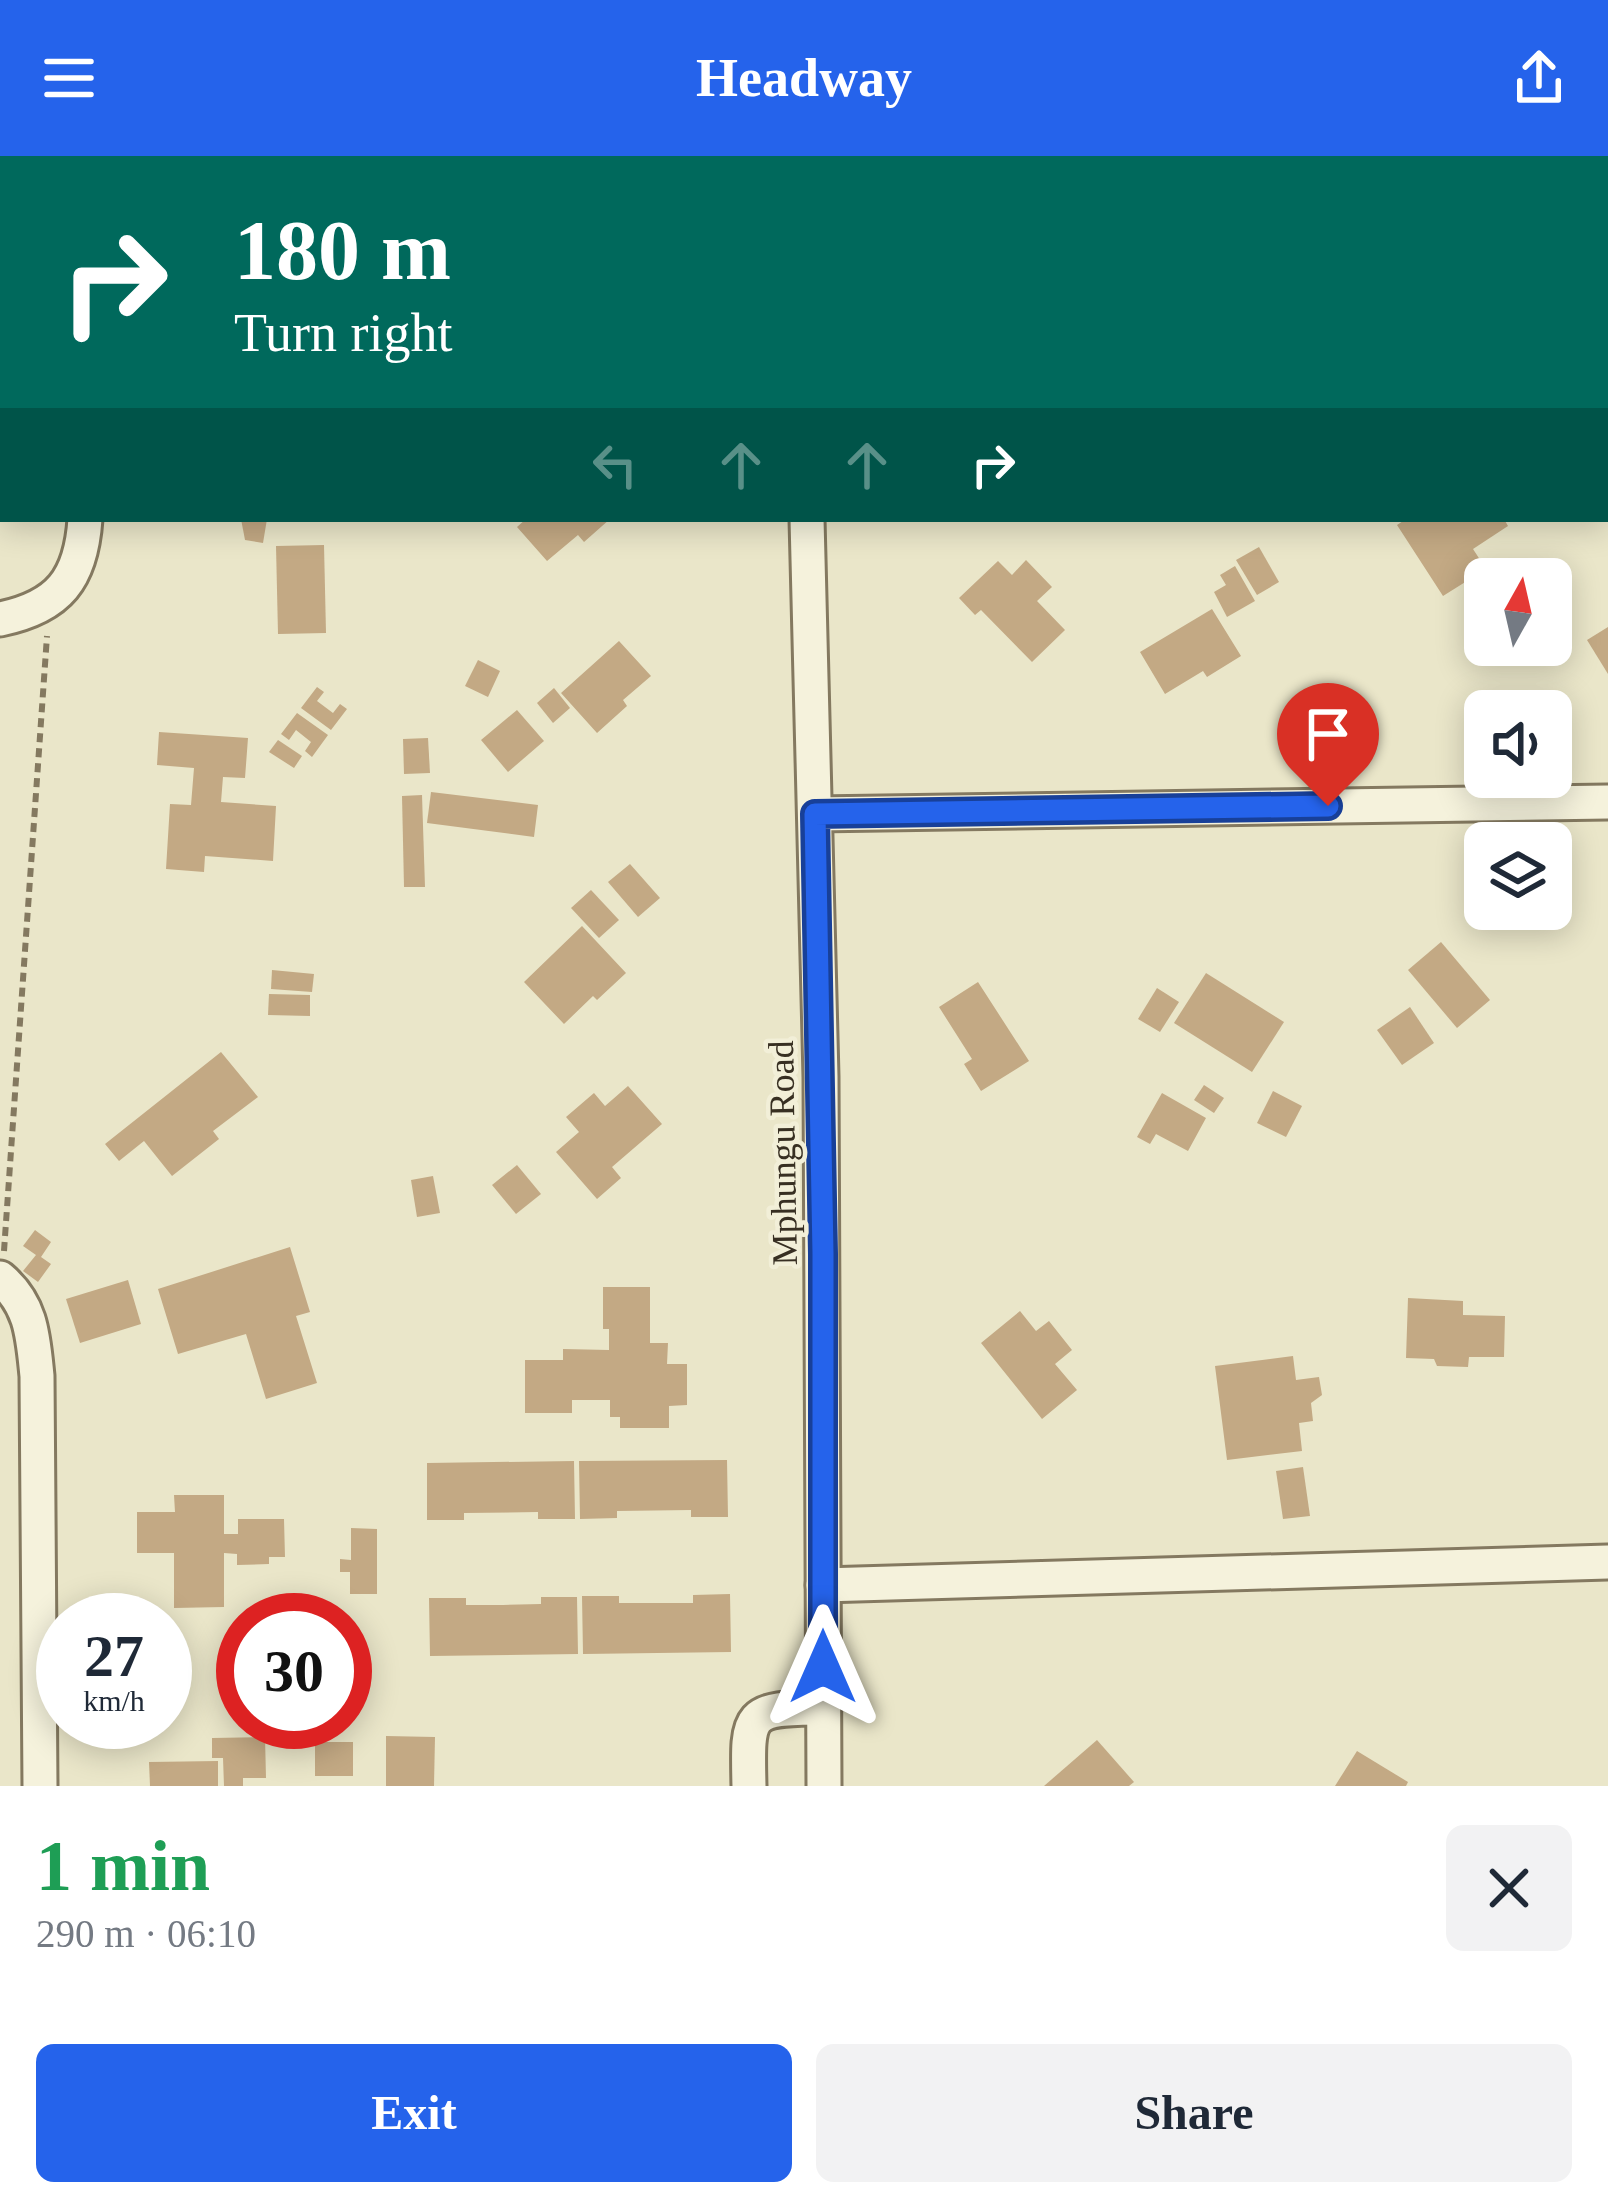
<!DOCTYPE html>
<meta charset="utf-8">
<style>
body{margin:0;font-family:Georgia,serif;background:#f2f2f3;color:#1f2937;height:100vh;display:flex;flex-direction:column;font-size:45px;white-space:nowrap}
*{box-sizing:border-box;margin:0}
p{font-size:39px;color:#747a83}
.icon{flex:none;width:66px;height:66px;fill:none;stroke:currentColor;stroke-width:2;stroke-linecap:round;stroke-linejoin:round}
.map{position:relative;height:1630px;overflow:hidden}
.drawer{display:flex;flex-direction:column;background:#fff;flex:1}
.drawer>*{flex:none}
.guide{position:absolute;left:0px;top:0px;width:1608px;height:366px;box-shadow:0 6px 30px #0003;background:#00695c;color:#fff;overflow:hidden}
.needle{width:78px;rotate:8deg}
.controls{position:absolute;left:1464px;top:402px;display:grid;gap:24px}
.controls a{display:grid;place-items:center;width:108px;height:108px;border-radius:18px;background:#fff;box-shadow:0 6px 30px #0003;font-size:60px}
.speed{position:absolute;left:36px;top:1437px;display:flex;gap:24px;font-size:60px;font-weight:700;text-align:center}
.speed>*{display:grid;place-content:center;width:156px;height:156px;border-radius:50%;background:#fff;box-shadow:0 6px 30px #0003;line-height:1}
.speed small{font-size:30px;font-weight:400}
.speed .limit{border:18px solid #d22;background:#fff;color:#111}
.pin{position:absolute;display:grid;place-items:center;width:102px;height:102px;color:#fff;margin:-123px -51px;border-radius:50% 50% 50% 0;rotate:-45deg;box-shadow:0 0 12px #0007}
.pin .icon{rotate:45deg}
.me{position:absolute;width:132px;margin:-66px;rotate:0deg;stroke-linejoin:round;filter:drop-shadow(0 0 9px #0008)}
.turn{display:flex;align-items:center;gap:42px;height:252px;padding:0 36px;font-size:54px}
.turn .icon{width:156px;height:156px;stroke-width:2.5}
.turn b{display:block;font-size:84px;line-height:102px}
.lanes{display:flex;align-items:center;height:114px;padding:0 36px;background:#0003;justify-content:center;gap:60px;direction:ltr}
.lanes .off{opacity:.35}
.round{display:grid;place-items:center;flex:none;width:126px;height:126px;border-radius:18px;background:#f2f2f3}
.overview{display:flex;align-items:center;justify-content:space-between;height:204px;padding:0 36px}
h1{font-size:72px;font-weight:700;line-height:90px;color:#1e9e55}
.primary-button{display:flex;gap:24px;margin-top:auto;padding:24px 36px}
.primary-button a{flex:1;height:138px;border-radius:18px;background:#2563eb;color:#fff;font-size:48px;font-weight:700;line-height:138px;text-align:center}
.primary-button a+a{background:#f2f2f3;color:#1f2937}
header{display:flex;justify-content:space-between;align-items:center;height:156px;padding:0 36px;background:#2563eb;color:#fff;font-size:54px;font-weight:700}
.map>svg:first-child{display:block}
</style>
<header><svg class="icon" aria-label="menu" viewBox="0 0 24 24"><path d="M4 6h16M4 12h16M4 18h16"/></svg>Headway<svg class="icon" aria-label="share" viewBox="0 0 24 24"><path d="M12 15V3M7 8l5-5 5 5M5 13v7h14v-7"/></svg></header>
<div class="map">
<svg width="1608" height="1630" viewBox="0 0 1608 1630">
<rect width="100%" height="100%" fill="#eae6c9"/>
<g fill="#c3a984">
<polygon points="241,363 267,363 263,387 245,384"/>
<polygon points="526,363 610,363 584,386 578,379 547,405 517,371"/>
<polygon points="1406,363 1504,363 1508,370 1473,393 1486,413 1443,440 1397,369"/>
<polygon points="324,389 326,477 278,478 276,390"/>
<polygon points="1259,391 1279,426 1257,439 1236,404"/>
<polygon points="1026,404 1052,431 1037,445 1065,474 1032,506 981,454 975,459 959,442 998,405 1012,419"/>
<polygon points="1235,410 1255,445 1227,461 1214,436 1226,429 1220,419"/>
<polygon points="1212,453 1241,500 1207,521 1203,515 1165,538 1140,496"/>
<polygon points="1608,471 1608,518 1587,484"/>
<polygon points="619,485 651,520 623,544 627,550 597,577 561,537"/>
<polygon points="478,504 500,515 488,541 465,530"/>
<polygon points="317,531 324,536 317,545 333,557 340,548 347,553 331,574 301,552"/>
<polygon points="554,532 570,552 553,567 537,547"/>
<polygon points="517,554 544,585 508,616 481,584"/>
<polygon points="297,557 328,579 312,601 305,595 311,586 296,574 289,584 281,578"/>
<polygon points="159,576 248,582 245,622 223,621 221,646 276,650 273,705 205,700 204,716 166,713 170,648 191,649 194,612 157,609"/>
<polygon points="428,582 430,617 404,618 403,583"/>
<polygon points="278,584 302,600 294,612 269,596"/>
<polygon points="431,636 538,649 534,681 427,667"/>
<polygon points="422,639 425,731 404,731 402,640"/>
<polygon points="630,708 660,742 638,761 608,726"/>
<polygon points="591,734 619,764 599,782 571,752"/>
<polygon points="582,770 626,817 597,844 593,840 564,868 524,826"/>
<polygon points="1441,786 1490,844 1457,872 1408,814"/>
<polygon points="272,814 314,818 312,836 271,833"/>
<polygon points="1206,817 1284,866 1252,916 1174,867"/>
<polygon points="978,826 1029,905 981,935 964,908 972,903 939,851"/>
<polygon points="1157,832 1179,846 1160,876 1138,863"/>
<polygon points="269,838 310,839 310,860 268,859"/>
<polygon points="1410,851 1434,887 1402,909 1377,874"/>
<polygon points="221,896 258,941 213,975 219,983 172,1020 144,985 119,1005 105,988"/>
<polygon points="1204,929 1224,942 1214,957 1194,944"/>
<polygon points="628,930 662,968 612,1011 621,1022 597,1043 556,996 579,976 566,961 594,937 605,950"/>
<polygon points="1273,935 1302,950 1286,981 1257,967"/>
<polygon points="1162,937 1206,962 1188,995 1156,978 1150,988 1137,981"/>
<polygon points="517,1009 541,1038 516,1058 492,1029"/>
<polygon points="433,1020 440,1057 417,1061 411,1024"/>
<polygon points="35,1074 51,1086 41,1101 51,1108 38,1126 23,1115 36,1099 23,1090"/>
<polygon points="290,1091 310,1156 296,1160 317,1227 266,1243 246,1178 178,1198 158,1133"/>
<polygon points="128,1124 141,1168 80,1187 66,1143"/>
<polygon points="603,1131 650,1131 650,1187 668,1187 667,1208 687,1208 687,1249 669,1250 669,1272 620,1272 620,1261 610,1261 610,1244 572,1244 572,1257 525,1257 525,1204 563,1204 563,1193 609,1194 609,1173 603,1173"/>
<polygon points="1408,1142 1463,1145 1463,1159 1505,1160 1504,1201 1469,1201 1468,1211 1437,1210 1434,1203 1406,1202"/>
<polygon points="1020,1155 1036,1175 1049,1165 1072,1194 1055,1208 1077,1234 1042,1263 981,1187"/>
<polygon points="1293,1200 1296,1224 1319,1221 1322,1239 1311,1247 1313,1265 1299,1267 1302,1295 1227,1304 1215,1210"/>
<polygon points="727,1304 728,1361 691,1361 691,1354 617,1355 617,1362 580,1363 579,1305"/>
<polygon points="574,1305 575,1363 538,1363 538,1356 464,1357 464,1364 427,1364 427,1307"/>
<polygon points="1303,1311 1310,1360 1283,1363 1276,1315"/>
<polygon points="174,1339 224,1339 224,1378 238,1378 238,1363 284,1363 285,1401 269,1401 269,1408 237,1409 237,1398 224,1397 224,1451 174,1452 174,1397 137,1397 137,1356 175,1356"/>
<polygon points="351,1372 377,1373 377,1438 350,1438 350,1416 340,1416 340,1403 351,1404"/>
<polygon points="730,1438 731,1496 583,1498 582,1440 619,1440 619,1447 693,1447 693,1439"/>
<polygon points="541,1441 577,1441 578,1498 430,1500 429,1442 466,1442 466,1449 503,1449 541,1448"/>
<polygon points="386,1580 435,1581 434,1630 386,1630"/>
<polygon points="265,1581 266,1622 243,1622 243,1630 224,1630 223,1602 212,1602 212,1582"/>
<polygon points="1097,1584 1134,1626 1129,1630 1044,1630"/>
<rect x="315" y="1586" width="38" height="34"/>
<polygon points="1357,1595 1408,1626 1406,1630 1335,1630"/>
<polygon points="218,1605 218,1630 150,1630 149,1606"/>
</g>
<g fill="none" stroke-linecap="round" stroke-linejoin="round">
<g stroke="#847960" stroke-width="39">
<g id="minor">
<polyline points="797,0 797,3"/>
<polyline points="88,3 88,0"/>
<polyline points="807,363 821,921 824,1630"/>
<path d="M 0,463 C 59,451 81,423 85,363"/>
<polyline points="815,658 1608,646"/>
<path d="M 0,1122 C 32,1149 33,1181 37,1220 L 40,1630"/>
<polyline points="823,1429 1608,1406"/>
<path d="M 749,1630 C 747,1556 747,1552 823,1552"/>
</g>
</g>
<polyline stroke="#847960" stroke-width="6" stroke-dasharray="9 6" stroke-linecap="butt" points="4,1095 47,480"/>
<use href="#minor" stroke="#f5f2dc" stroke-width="33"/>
</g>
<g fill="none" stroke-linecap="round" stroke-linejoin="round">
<g stroke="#184099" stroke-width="30">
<polyline id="route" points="823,1511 823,1098 815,658 1328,650"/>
</g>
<use href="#route" stroke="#2563eb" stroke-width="21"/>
</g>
<g text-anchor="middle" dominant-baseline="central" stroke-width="9" stroke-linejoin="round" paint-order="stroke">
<g font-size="36" fill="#372f22" stroke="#f2efd8">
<text transform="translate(783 997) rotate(-91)">Mphungu Road</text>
</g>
</g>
</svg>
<div class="controls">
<a><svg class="needle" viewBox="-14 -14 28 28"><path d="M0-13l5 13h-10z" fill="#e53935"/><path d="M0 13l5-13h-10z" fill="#747a83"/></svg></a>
<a><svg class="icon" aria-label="sound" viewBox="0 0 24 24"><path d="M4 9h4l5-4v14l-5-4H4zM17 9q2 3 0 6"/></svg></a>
<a><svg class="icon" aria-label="layers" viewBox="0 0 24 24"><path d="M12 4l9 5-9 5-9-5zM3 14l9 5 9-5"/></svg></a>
</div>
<div class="speed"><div>27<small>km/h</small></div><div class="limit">30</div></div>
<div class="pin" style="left:1328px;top:650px;background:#d93025"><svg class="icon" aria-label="arrive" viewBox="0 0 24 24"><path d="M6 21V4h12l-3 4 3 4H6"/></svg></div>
<svg class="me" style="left:823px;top:1511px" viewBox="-20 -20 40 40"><path d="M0-17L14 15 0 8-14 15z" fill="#2563eb" stroke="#fff" stroke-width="4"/></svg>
<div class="guide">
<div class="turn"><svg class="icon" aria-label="right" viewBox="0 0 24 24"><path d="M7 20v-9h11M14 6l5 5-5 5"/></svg><div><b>180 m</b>Turn right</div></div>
<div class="lanes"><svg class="icon off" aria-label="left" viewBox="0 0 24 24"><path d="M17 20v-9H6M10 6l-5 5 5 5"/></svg><svg class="icon off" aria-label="ahead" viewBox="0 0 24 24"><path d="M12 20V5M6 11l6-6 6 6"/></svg><svg class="icon off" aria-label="ahead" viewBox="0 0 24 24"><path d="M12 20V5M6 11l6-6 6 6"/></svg><svg class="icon" aria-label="right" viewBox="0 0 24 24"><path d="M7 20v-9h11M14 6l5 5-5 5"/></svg></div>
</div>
</div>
<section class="drawer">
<div class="overview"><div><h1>1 min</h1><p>290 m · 06:10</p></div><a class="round"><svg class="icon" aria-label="close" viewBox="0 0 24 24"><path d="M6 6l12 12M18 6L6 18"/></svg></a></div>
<div class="primary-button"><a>Exit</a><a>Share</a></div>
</section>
